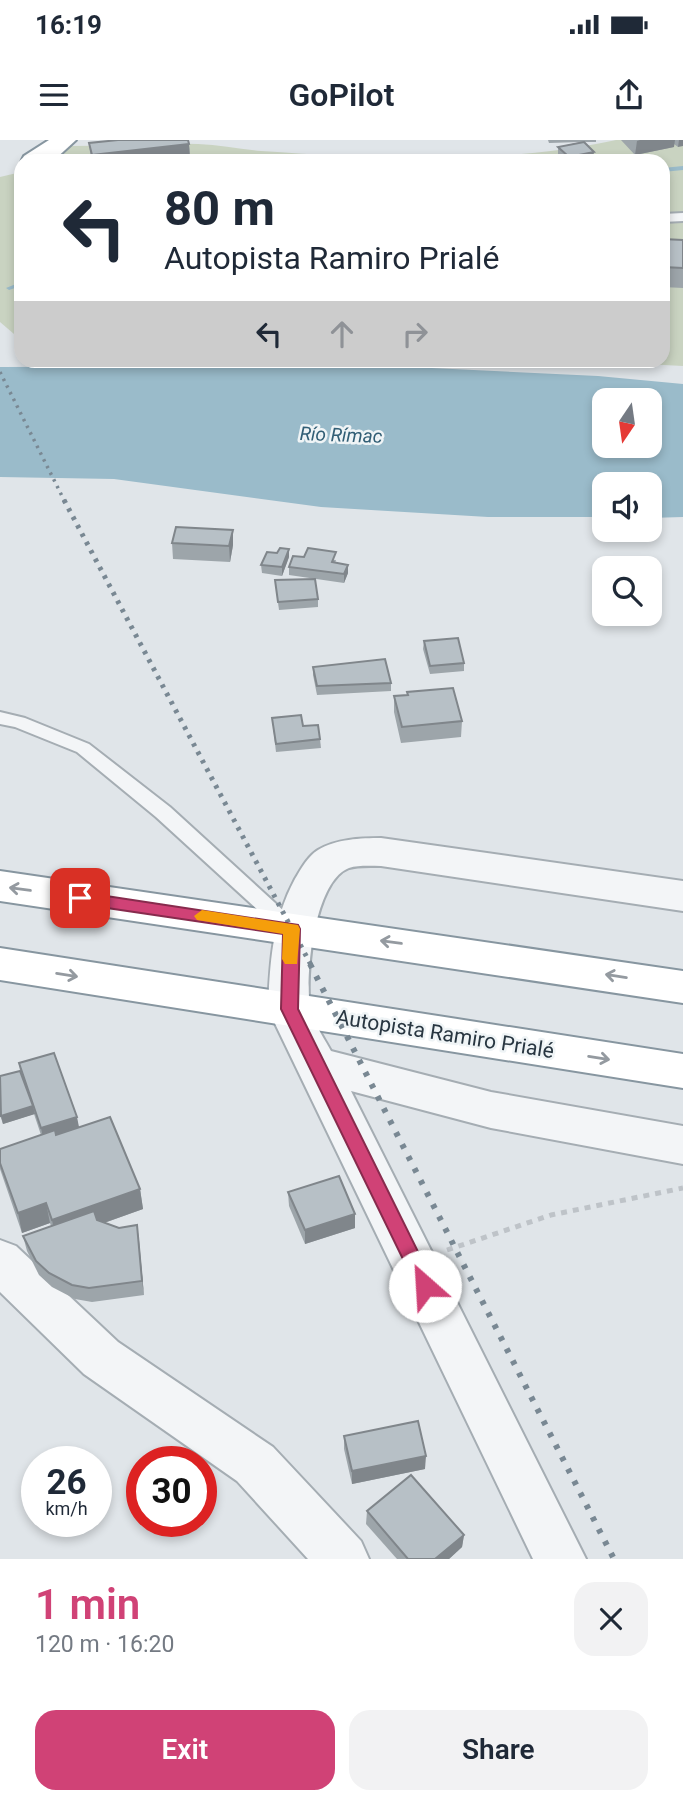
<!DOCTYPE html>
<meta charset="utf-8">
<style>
body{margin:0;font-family:Roboto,sans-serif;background:#f2f2f3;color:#1f2937;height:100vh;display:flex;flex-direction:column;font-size:26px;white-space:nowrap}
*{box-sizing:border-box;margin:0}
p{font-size:23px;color:#747a83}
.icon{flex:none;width:38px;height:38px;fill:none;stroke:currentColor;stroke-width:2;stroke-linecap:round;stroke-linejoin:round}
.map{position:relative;height:1419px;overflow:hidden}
.sheet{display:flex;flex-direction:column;background:#fff;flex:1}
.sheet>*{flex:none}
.hud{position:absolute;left:14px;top:14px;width:656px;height:214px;border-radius:21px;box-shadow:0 4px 10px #0003;background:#fff;color:#1f2937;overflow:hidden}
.needle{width:46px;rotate:193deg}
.fabs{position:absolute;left:592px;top:248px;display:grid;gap:14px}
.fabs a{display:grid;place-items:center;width:70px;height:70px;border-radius:14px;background:#fff;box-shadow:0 4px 10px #0003;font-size:35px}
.speed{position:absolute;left:21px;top:1306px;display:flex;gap:14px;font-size:35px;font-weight:700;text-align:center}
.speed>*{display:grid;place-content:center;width:91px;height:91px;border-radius:50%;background:#fff;box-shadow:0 4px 10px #0003;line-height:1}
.speed small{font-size:18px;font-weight:400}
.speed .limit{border:10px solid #d22;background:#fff;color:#111}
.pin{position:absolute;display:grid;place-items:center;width:60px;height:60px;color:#fff;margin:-30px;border-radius:14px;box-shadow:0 4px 10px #0006}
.me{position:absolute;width:77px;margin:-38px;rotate:334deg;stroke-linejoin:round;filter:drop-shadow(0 0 5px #0008)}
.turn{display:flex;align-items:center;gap:24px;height:147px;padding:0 35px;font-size:32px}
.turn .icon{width:91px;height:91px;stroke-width:2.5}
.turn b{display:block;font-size:49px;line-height:60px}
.lanes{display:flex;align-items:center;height:66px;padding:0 35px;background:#0003;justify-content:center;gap:35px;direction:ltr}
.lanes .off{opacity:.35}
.round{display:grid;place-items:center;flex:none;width:74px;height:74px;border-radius:21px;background:#f2f2f3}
.headline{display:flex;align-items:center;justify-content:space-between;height:119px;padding:0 35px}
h1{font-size:42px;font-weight:600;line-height:52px;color:#d04276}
.cta{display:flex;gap:14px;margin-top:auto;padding:14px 35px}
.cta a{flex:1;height:80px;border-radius:21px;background:#d04276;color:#fff;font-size:28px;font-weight:600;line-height:80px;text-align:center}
.cta a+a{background:#f2f2f3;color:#1f2937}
.status{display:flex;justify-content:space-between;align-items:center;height:49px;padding:0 35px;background:#fff;direction:ltr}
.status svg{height:19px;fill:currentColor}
header{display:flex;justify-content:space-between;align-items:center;height:91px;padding:0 35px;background:#fff;font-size:32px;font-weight:600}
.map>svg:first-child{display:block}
</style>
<div class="status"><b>16:19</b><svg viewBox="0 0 49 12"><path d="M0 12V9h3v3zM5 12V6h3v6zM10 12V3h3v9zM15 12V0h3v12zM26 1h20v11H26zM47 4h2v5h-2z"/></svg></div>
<header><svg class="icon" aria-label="menu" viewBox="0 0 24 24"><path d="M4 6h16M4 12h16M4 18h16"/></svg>GoPilot<svg class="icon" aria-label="share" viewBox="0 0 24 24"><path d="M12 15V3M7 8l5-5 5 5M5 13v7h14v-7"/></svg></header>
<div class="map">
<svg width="683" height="1419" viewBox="0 0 683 1419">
<rect width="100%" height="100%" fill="#e0e5e9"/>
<g fill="#c9d3c1">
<path d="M 616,0 L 683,0 L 683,226 L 588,221 L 663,220 L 663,21 L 50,21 L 61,16 L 70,6 C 112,6 155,2 198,4 C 219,5 240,9 261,11 C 379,19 500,25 616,0 Z"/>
<polygon points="21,32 21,200 0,182 0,37"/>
</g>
<path fill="#9abbca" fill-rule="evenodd" d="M 390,226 L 598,236 L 683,244 L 683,377 L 649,378 L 649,345 L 604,345 L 604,377 L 488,377 L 321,367 L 114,339 L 0,337 L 0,227 ZM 604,261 L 649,261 L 649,306 L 604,306 Z"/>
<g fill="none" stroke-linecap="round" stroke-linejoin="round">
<g fill="#9abbca" fill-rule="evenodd">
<polygon points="683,26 683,30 663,32 663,28"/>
<polygon points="21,142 21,146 9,150 6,148"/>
</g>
<g stroke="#a5adb3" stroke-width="4">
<g id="service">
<polygon points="683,73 683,81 663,82 663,74"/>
<polygon points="0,572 25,578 89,604 170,667 297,783 300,788 297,793 290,796 283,793 156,677 77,612 15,587 0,584"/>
</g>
</g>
<g stroke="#a5adb3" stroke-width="4">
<g id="minor">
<path d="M 381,698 L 683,741 L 683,771 L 381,726 C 371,726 358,725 349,728 C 314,741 305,836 310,867 C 312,881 324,898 331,911 L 491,952 L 683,986 L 683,1024 L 491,988 L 351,951 L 586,1419 L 533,1419 L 268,869 C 270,822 272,782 295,739 C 301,729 308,716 318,710 C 336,699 361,698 381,698 Z"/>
<polygon points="0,1100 16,1106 118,1202 273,1307 361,1401 369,1419 308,1419 237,1341 84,1234 0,1152"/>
</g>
</g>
<g stroke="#8796a0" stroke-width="4">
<g id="trunk">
<polygon points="49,0 76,0 53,21 21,22 24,16"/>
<polygon points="0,731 683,831 683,863 0,761"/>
<polygon points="0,808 683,914 683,948 0,840"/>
</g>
</g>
<polyline stroke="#bec3c8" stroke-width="5" stroke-dasharray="6 6" stroke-linecap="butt" points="447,1110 551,1075 683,1048"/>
<use href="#service" fill="#f3f5f7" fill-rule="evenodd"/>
<use href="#minor" fill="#f3f5f7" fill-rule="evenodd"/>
<use href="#trunk" fill="#fff" fill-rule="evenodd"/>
<polyline stroke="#798893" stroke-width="3.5" stroke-dasharray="2.5 5" stroke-linecap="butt" points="0,232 65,362"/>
<polyline stroke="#798893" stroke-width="5" stroke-dasharray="3.5 6" stroke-linecap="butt" points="64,360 311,825"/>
<polyline stroke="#798893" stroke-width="6" stroke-dasharray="4.5 9" stroke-linecap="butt" points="310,824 614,1419"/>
</g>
<g fill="#9da5aa">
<polygon points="548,0 596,0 596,2 584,2 593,19 584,21 565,21 558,14 558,7 580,2 549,3"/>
<polygon points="621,0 683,0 678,7 674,4 674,7 635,15"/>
<polygon points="89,3 189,4 190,18 165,21 91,21"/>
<polygon points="663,99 683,100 683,148 663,147"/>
<polygon points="172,403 233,405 230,422 173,419"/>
<polygon points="289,417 282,436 262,433 261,425"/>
<polygon points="304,417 336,420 335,423 348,425 348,433 344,443 289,435 289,427"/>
<polygon points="275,440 318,459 318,467 279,470"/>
<polygon points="424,501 464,523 464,531 430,534 423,509"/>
<polygon points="313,527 391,543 391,551 317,555 313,535"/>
<polygon points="407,552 462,581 461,597 401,603 394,572 394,556 407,555"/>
<polygon points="272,578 320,599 321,608 276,612"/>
<polygon points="19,923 79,987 140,1049 143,1069 104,1083 119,1088 137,1085 144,1155 92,1162 75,1159 52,1147 39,1135 27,1111 23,1096 51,1086 50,1083 22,1093 0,1029 0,1009 41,995 34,974 3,984 0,975 0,936 20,931"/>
<polygon points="288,1052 355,1074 355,1088 305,1104 289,1066"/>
<polygon points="344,1296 425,1329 352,1344 344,1309"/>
<polygon points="367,1371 464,1395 462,1407 449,1419 397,1419 366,1384"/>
</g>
<g fill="#80868b">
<polygon points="640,0 675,0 674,7 635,15 637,1"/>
<polygon points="679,0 683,0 683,6 678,7"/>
<polygon points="189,4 190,18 165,21 93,21 92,15"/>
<polygon points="594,12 593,19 584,21 568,21 569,17"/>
<polygon points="233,390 233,405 230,422 229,406"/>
<polygon points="289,409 289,417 282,436 282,427"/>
<polygon points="348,425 348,433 344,443 344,434"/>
<polygon points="33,966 35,974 3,984 1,976"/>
<polygon points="77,977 80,992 44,1003 41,988"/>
<polygon points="140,1049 143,1069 56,1100 52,1080"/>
<polygon points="46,1063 50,1083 22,1093 18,1073"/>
<polygon points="355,1074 355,1088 305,1104 305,1090"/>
<polygon points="137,1085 139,1100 144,1155 142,1141"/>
<polygon points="426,1316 425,1329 352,1344 352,1331"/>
<polygon points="464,1395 462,1407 449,1419 435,1419"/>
</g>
<g fill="#b7c0c6" stroke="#80868b" stroke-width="2">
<polygon points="118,0 188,0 189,4 92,15 89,3"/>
<polygon points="584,2 594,12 569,17 558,7"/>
<polygon points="663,99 683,100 683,128 663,127"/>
<polygon points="176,387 233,390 229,406 172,403"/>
<polygon points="280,408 289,409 282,427 261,425 267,412 277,413"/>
<polygon points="308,408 336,412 332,422 348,425 344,434 289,427 293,416 304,417"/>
<polygon points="315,439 318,459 278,462 275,440"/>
<polygon points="458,498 464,523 430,526 424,501"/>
<polygon points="385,519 391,543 317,546 313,527"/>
<polygon points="453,548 462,581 402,587 394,556 408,555 407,552"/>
<polygon points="301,575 303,586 318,585 320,599 276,604 272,578"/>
<polygon points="54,913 77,977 41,988 19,923"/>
<polygon points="20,931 33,966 1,976 0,936"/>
<polygon points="110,977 140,1049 52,1080 46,1063 18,1073 0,1023 0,1009 55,990 56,995"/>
<polygon points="339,1036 355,1074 305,1090 288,1052"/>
<polygon points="94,1071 97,1080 119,1088 137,1085 142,1141 89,1148 72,1145 49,1133 36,1121 23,1096"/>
<polygon points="418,1281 426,1316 352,1331 344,1296"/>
<polygon points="411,1335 464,1395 435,1419 408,1419 367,1371"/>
</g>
<defs><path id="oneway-shaft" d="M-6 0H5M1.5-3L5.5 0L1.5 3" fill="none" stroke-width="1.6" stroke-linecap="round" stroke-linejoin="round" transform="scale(1.75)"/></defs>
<g stroke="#949aa0">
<use href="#oneway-shaft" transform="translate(20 749) rotate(-172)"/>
<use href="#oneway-shaft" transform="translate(391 802) rotate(-172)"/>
<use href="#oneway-shaft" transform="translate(67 835) rotate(9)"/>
<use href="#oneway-shaft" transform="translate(616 836) rotate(-171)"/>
<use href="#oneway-shaft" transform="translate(599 918) rotate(9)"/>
</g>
<polygon fill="#d04276" stroke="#872b4d" stroke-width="2" points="80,752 298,785 300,789 298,869 432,1140 435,1146 432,1152 425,1154 419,1152 281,869 283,794 80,764 71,758"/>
<polygon fill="#f59e0b" points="202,770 298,785 300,789 297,824 285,824 282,819 283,794 197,780 194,776"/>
<g text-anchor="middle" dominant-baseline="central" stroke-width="5" stroke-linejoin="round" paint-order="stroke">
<g font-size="19" font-style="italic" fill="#315e75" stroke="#eff4f6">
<text transform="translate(341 295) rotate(2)">Río Rímac</text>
</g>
<g font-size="21" fill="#283641" stroke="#eff4f6">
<text transform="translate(445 894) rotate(9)">Autopista Ramiro Prialé</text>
</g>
</g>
</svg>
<div class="fabs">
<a><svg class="needle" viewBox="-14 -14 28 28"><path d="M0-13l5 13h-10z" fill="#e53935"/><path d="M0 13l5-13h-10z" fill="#747a83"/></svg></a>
<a><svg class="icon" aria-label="sound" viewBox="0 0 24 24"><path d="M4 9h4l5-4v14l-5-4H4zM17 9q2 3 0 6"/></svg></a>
<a><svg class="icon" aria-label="search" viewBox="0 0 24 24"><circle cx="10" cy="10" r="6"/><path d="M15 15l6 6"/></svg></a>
</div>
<div class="speed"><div>26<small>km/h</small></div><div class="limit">30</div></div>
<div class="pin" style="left:80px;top:758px;background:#d93025"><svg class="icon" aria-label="arrive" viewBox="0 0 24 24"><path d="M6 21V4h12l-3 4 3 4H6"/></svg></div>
<svg class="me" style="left:425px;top:1146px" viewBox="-20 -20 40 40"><circle r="19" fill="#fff"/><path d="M0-13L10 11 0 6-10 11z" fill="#d04276"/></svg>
<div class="hud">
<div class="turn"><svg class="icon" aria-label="left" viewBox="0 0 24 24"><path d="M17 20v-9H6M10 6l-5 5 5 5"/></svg><div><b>80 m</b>Autopista Ramiro Prialé</div></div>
<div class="lanes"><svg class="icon" aria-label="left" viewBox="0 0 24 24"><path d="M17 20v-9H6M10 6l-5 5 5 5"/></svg><svg class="icon off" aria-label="ahead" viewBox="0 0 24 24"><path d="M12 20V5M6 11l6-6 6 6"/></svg><svg class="icon off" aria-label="right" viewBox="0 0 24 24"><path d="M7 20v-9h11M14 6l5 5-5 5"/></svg></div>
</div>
</div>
<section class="sheet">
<div class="headline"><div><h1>1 min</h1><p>120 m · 16:20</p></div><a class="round"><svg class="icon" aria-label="close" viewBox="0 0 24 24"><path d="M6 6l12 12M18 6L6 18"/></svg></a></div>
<div class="cta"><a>Exit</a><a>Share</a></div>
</section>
